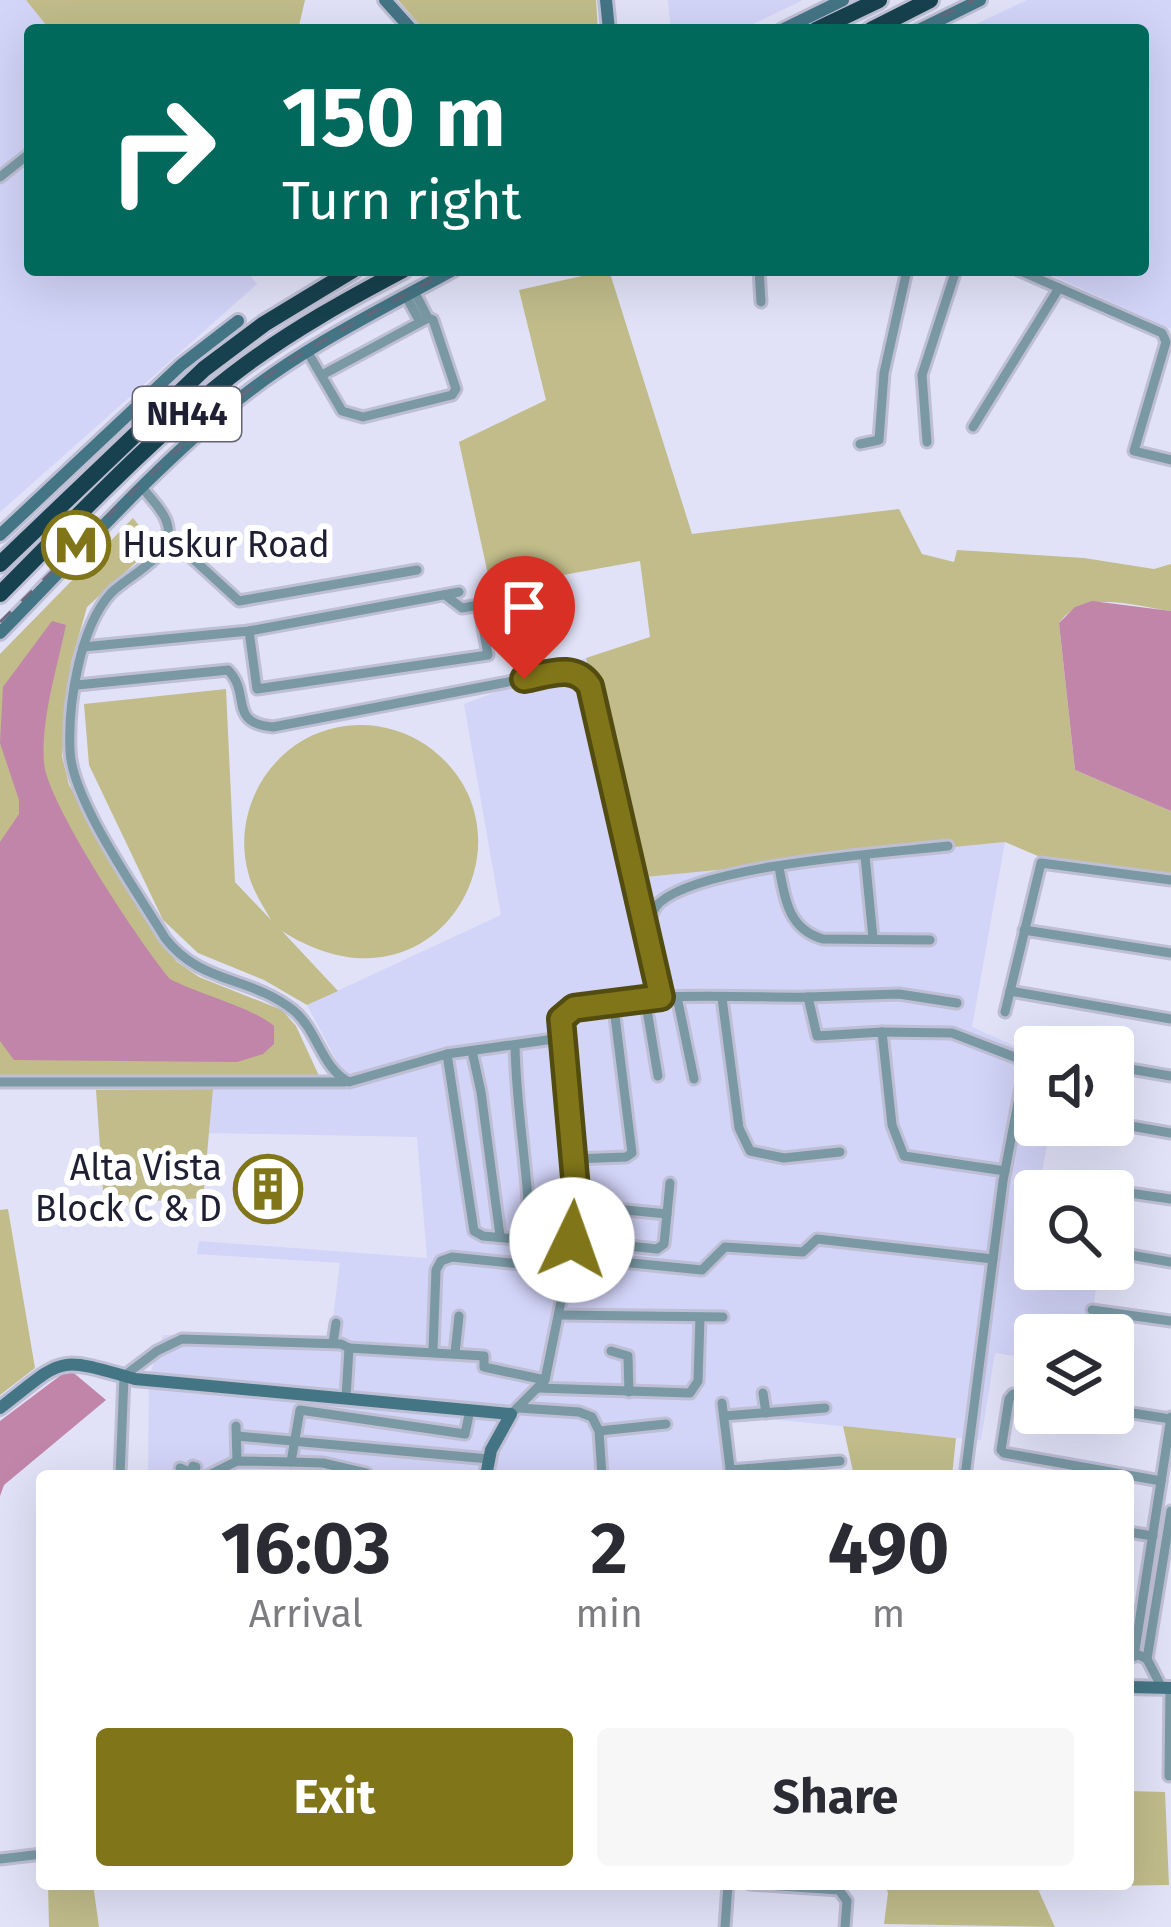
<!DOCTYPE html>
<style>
body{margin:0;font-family:"Fira Sans",sans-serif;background:#f7f7f7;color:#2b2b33;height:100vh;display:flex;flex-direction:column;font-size:45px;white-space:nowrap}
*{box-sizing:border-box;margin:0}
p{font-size:39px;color:#7c7c81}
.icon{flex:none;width:66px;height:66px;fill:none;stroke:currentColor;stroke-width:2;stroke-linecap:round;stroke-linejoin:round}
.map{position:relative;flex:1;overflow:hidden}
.drawer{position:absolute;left:36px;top:1470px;width:1098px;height:420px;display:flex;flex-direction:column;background:#fff;border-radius:12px;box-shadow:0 12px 48px #0002}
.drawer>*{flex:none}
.banner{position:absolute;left:24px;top:24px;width:1125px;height:252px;border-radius:12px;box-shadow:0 12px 48px #0002;background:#00695c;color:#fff;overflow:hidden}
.buttons{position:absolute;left:1014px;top:1026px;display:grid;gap:24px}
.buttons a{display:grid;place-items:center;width:120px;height:120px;border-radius:12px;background:#fff;box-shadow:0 12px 48px #0002;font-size:60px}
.pin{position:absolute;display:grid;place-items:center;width:102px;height:102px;color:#fff;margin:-123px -51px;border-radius:50% 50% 50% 0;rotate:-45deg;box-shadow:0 0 12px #0007}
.pin .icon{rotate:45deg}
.me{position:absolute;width:132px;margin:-66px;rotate:3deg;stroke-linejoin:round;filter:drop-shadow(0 0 9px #0008)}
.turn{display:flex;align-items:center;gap:42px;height:252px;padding:0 60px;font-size:54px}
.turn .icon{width:156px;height:156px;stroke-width:2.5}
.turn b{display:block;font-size:84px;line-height:102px}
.eta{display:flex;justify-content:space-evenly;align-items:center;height:204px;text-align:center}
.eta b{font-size:72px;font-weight:700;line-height:84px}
.action{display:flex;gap:24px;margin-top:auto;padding:24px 60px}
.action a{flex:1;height:138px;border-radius:12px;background:#807518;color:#fff;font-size:48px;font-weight:700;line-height:138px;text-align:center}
.action a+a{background:#f7f7f7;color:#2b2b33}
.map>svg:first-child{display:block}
</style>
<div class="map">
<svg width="1171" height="1927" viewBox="0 0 1171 1927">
<rect width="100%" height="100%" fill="#e1e2f7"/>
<g fill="#d2d4f8">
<polygon points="0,0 26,0 50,30 30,30 30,270 246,270 257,284 0,512"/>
<polygon points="668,0 803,0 741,30 671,30"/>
<polygon points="1027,0 1171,0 1171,329 1040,270 1143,270 1143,30 976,30 974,25"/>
<polygon points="586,658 645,877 1005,842 972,1027 1035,1055 1035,1125 1051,1125 1041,1177 1058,1181 1057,1191 1035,1191 1035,1269 1099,1269 1089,1335 1035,1335 1035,1359 995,1353 981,1440 728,1415 733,1476 148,1476 149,1377 163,1335 331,1335 340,1263 197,1254 199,1241 427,1258 417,1137 209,1133 213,1089 348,1082 307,1005 501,915 464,704"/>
</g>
<g fill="#c1bc8a">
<polygon points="26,0 305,0 298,30 50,30"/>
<polygon points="398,0 596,0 598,30 424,30"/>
<path d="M 609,270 L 692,534 L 899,509 L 922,554 L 954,562 L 957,550 L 1084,558 L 1154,569 L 1171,564 L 1171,611 C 1134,606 1084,588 1059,623 L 1075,770 L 1171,811 L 1171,877 L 1045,859 L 1005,842 L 645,877 L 586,658 L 650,637 L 640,561 L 491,588 L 459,442 L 546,400 L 519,290 Z"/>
<polygon points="133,518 155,545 87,607 71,663 62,756 69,785 176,961 199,977 282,1010 296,1026 320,1078 0,1077 0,654"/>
<path d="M 226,689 L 235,882 L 271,920 C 264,907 252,890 248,872 C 231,808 273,739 339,727 C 369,721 401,728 426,745 C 548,830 438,1031 282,931 L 338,991 L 307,1005 L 264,980 L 198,953 L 163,920 L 89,765 L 84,704 Z"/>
<polygon points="213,1089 203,1198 104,1204 96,1090"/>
<polygon points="8,1209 35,1368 0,1395 0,1210"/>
<polygon points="843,1426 956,1438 952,1476 854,1476"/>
<polygon points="1128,1791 1165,1792 1169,1885 1037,1887 1055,1927 884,1924 888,1893 885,1884 1128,1884"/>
<polygon points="48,1884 93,1884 99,1927 49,1927"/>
</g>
<g fill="#c085a9">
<polygon points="1092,601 1171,611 1171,811 1075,770 1059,623 1075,607"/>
<path d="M 52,621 L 66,625 C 57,669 41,718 44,763 C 47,803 141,945 170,979 C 198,994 254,1008 274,1026 L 274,1044 L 263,1054 L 237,1062 L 14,1060 L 0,1041 L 0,842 L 19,814 L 19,800 L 0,743 L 3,687 Z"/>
<polygon points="69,1369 106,1400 4,1485 0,1496 0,1421"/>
</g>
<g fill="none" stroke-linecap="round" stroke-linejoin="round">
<g stroke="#bebfd4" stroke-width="15">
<g id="street">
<polyline points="0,177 30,153"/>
<polyline points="759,270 761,302"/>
<polyline points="1018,270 1162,333 1166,342 1134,451 1171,460"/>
<polyline points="406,296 420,322"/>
<polyline points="307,351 342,411 363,417 452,395 456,389 433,320 428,318 414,291"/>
<polyline points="322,375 428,318"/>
<polyline points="973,427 1059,288"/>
<polyline points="927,442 922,375 956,270"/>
<polyline points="860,444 879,440 884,373 907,270"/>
<path d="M 143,488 C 152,501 171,517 168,535 C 164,561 128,576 111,593 C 79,628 68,705 70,750 C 71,799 138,893 165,938 C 200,984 250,976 293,1010 C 317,1029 322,1069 349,1082 L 447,1054 L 561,1038"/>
<polyline points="168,536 239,601 417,570"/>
<polyline points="249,631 257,689 488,655 479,605 462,608 445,595"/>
<polyline points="83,647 249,631 459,592"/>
<path d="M 77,685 L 228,670 C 252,694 227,723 273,727 L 565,671 C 581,673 588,679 592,695 L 660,997"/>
<polyline points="865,856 873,938"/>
<path d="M 779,867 C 785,899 788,929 823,939 L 930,940"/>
<path d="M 647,928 C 650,919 652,910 659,903 C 702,865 885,853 948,846"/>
<polyline points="1024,930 1171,953"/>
<polyline points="1010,991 1171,1019"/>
<polyline points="677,997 694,1079"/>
<polyline points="808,997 899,994 957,1003"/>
<polyline points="645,998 658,1076"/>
<polyline points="722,998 739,1128 750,1151 784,1158 840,1152"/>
<polyline points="1005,1012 1041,863 1171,880"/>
<polyline points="882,1032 952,1033 1017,1058 1025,1066 1003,1181 965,1476"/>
<path d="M 515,1045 C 516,1111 529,1174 530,1239"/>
<polyline points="472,1051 481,1092 500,1236"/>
<polyline points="447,1054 474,1231 483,1236 571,1244"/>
<polyline points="1113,1066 1171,1076"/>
<polyline points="0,1082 344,1082"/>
<polyline points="1113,1123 1171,1133"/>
<polyline points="574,1159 626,1157 632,1153 613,1000"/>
<polyline points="1116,1191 1171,1199"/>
<polyline points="575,1205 667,1214"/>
<polyline points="572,1240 657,1249 664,1244 670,1183"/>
<polyline points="1113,1252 1171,1262"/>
<polyline points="570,1257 702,1270 725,1247 803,1252 817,1239 993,1259"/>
<polyline points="1092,1310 1171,1321"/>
<polyline points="559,1315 723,1317"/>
<polyline points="333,1343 336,1323"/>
<polyline points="349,1348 484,1356 484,1367 545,1380"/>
<polyline points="433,1350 436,1270 441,1261 452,1257 568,1269"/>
<polyline points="611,1351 628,1356 629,1392"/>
<polyline points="455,1353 459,1316"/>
<polyline points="538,1388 690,1393 698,1381 700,1317"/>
<polyline points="763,1393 766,1413"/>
<polyline points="1035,1397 1013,1394 1009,1399 1001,1450 1004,1453 1161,1481"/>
<polyline points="722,1403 731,1476"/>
<polyline points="519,1408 579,1412 592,1417 599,1431 602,1476"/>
<polyline points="1113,1410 1171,1419"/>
<path d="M 511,1414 L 545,1380 L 570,1257 L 576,1189 L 561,1019 C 601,986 752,999 808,997 L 817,1036 L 882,1032 L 892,1125 L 904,1156 L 1005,1171"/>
<polyline points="724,1416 825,1408"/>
<polyline points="236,1426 237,1461"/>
<polyline points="599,1431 666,1424"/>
<polyline points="237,1436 489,1459"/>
<polyline points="291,1462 323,1463 366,1473 366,1476"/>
<polygon points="193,1466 196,1467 195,1470 192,1469"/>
<polyline points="180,1468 199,1476"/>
<polyline points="730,1470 840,1461"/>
<polyline points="120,1476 124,1376 157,1351 182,1339 341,1344 349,1348 346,1397"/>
<polyline points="207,1476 237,1461 291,1462 300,1410 465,1434 470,1410"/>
<polyline points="1128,1532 1153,1536"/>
<polyline points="1134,1656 1171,1417"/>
<polyline points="1128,1658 1139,1655 1147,1659 1162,1688"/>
<polyline points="1147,1659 1171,1511"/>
<polyline points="1169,1776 1170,1688"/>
<polyline points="0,1859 42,1854"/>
<polyline points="750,1884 839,1890 847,1901 845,1927"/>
<polyline points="725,1927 728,1884"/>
</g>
</g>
<g stroke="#bebfd4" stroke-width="18">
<g id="secondary">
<polyline points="385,0 412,30"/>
<polyline points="606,0 609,30"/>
<polyline points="782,30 843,0"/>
<polyline points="919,30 980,0"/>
<polyline points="0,535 181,365 238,321"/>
<path d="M 0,633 C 78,554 153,468 239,399 C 304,347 380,310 453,270"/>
<path d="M 0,1408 C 66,1357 54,1356 135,1379 L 511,1414 L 491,1450 L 486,1476"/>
<polyline points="1128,1687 1171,1688"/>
</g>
</g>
<g stroke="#bebfd4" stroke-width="22">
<g id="highway">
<polyline points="816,30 879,0"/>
<polyline points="871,30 930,0"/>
<polyline points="0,564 204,369 264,324 353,270"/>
<path d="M 0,594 C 76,518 159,429 244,366 C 294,329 348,299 403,270"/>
</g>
</g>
<use href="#street" stroke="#7a99a5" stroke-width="9"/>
<use href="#secondary" stroke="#447585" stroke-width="12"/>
<use href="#highway" stroke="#17414e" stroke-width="16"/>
<g stroke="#67687c" stroke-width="3" stroke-dasharray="15 15" stroke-linecap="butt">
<polyline points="914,30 974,0"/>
<path d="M 0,622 C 82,544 161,457 251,388 C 312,342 383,308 450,270"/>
</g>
</g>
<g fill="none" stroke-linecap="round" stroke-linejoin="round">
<g stroke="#534c10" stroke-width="30">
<path id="route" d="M 524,679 C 547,675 574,662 590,686 L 661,997 L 574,1008 L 561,1019 L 576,1189 L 572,1240"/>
</g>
<use href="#route" stroke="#807518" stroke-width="21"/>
</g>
<defs>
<g id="metro-ring" transform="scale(3.45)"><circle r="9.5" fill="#fff" stroke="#807518" stroke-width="1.5"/><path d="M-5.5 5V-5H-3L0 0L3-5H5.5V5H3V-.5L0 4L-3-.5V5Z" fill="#807518"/></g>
<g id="building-ring" transform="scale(3.45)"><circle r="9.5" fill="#fff" stroke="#807518" stroke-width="1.5"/><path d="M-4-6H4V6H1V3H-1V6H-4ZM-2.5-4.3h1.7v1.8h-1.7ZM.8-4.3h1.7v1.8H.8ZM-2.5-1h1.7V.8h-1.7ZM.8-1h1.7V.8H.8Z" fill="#807518"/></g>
</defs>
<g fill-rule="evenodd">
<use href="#metro-ring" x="76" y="545"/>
<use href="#building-ring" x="268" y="1189"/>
</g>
<g text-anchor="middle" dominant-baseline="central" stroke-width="12" stroke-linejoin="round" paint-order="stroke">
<rect fill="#fff" stroke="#626270" stroke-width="3" x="133" y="387" width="108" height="54" rx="9"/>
<g font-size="33" font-weight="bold" fill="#1e1f32">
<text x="187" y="414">NH44</text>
</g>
<g font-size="36" fill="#1e1f32" stroke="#fff" text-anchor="start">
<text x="122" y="545">Huskur Road</text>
<text x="222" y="1168" text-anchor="end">Alta Vista<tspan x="222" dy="41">Block C &amp; D</tspan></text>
</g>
</g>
</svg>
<div class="buttons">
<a><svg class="icon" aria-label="sound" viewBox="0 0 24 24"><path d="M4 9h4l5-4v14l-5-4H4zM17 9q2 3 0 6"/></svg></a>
<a><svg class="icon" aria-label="search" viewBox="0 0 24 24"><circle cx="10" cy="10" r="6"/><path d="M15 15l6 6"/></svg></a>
<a><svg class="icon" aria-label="layers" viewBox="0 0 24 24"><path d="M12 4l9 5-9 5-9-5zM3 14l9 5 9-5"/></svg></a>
</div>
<div class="pin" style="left:524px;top:679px;background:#d93025"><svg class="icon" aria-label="arrive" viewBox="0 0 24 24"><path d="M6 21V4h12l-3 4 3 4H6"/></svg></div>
<svg class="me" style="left:572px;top:1240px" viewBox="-20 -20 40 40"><circle r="19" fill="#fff"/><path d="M0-13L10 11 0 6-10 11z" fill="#807518"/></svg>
<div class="banner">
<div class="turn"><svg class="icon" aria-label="right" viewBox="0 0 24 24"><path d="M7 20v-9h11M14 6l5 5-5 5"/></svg><div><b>150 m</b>Turn right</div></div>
</div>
<section class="drawer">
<div class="eta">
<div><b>16:03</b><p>Arrival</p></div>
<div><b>2</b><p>min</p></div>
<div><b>490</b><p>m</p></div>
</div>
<div class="action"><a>Exit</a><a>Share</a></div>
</section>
</div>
